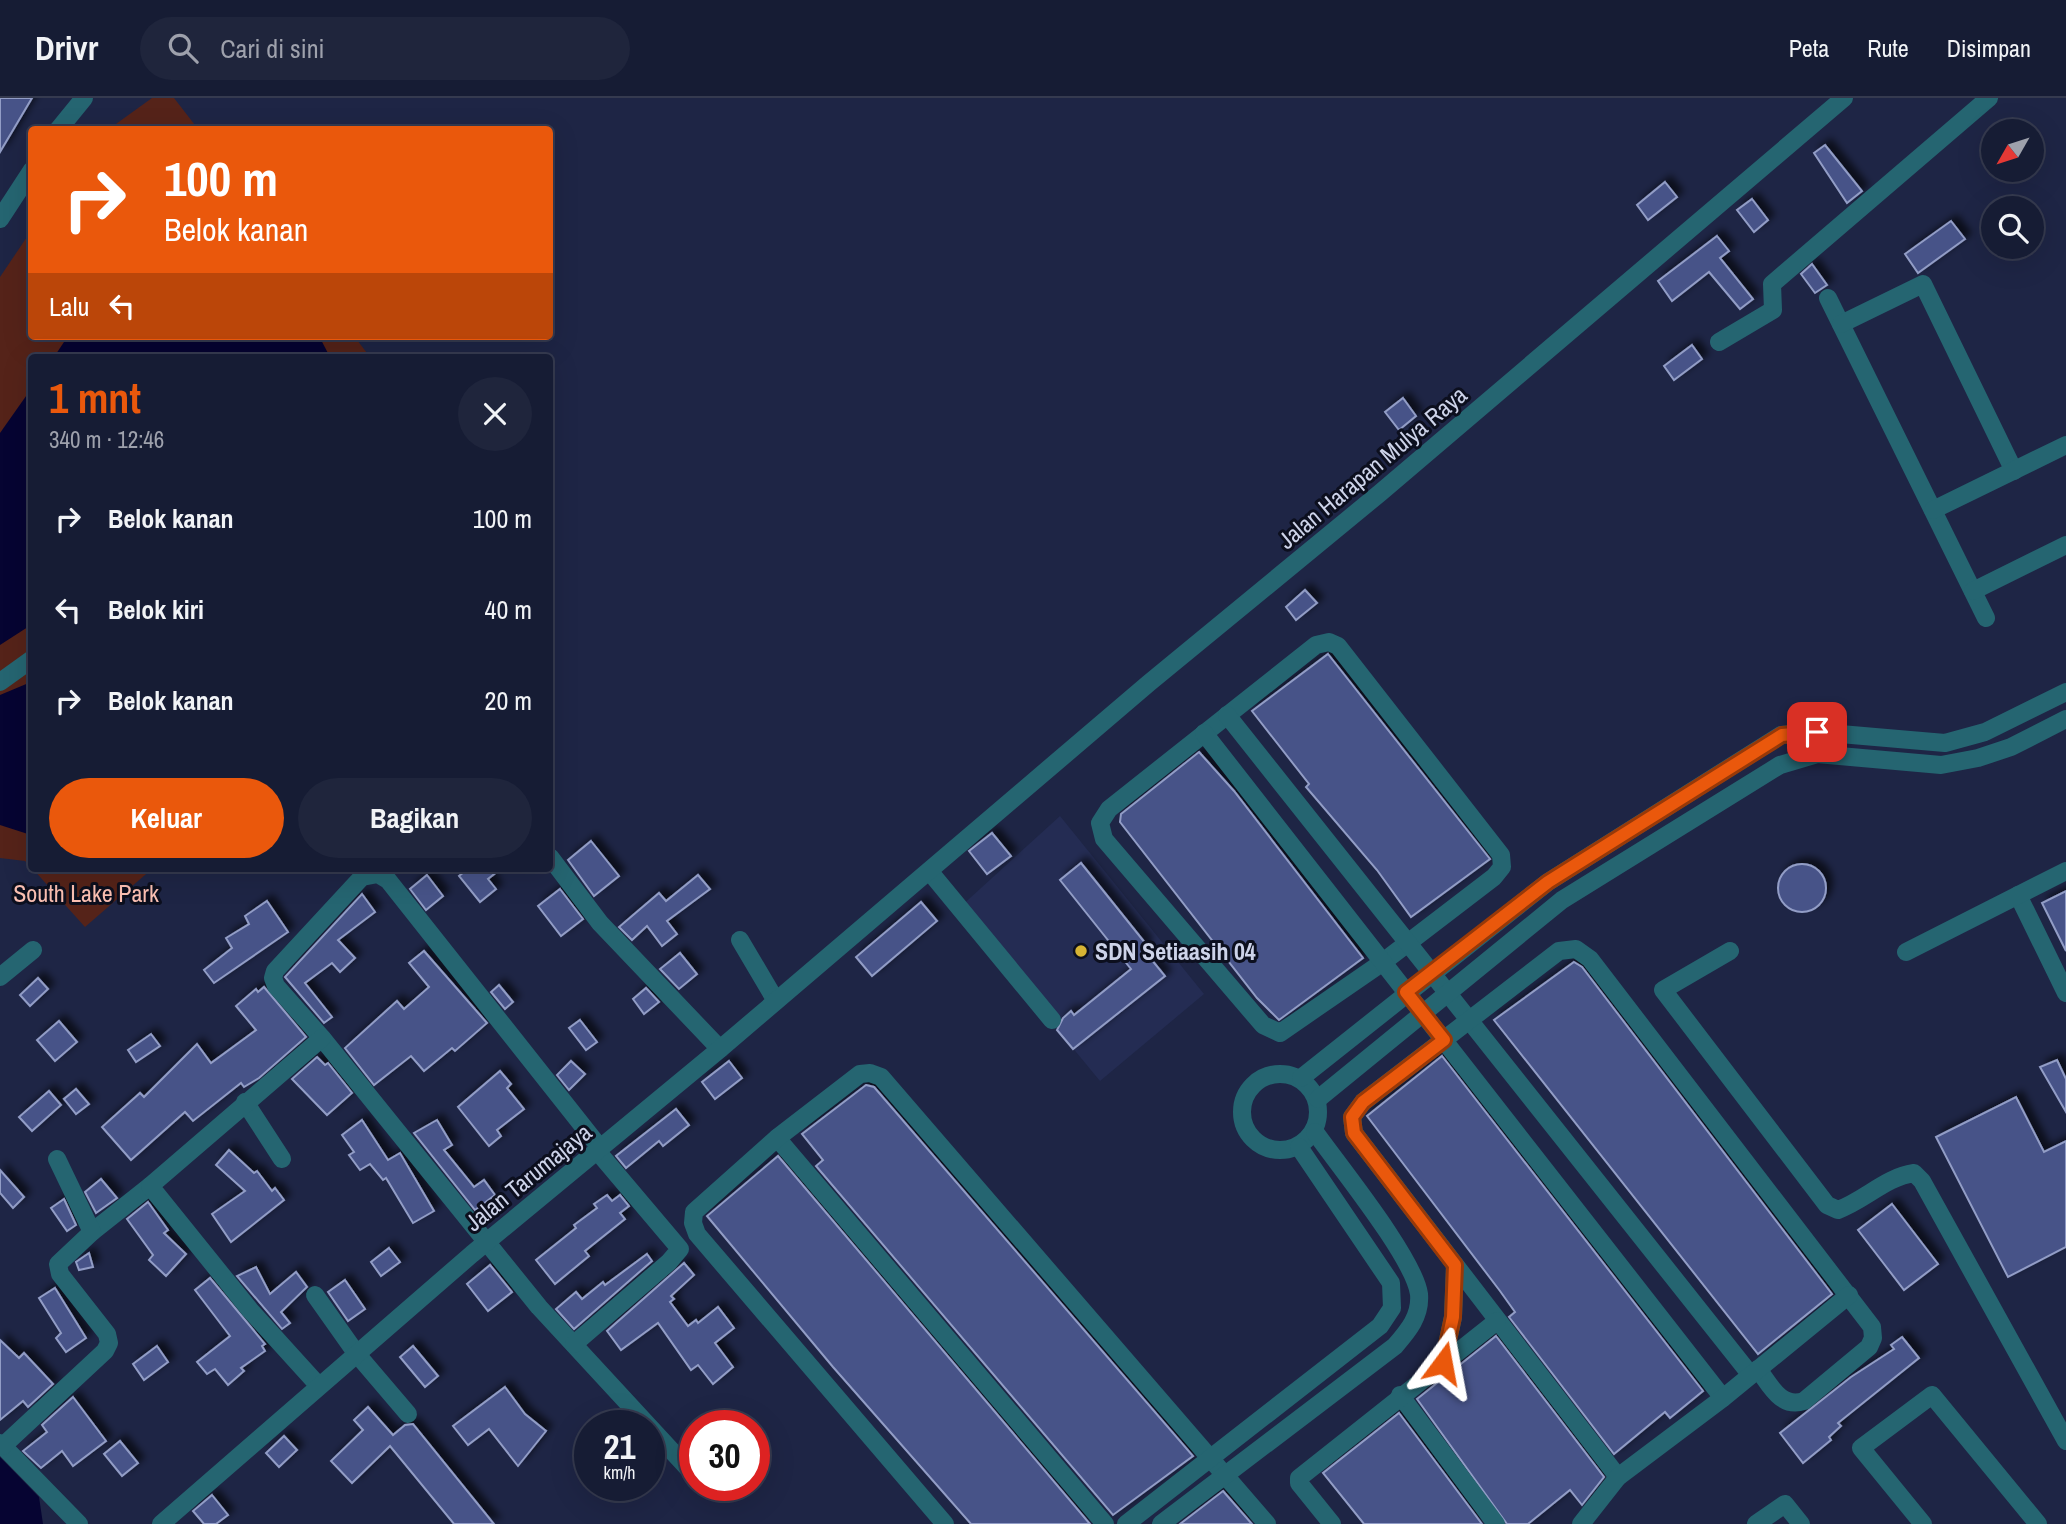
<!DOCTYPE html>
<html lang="id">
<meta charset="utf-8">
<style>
body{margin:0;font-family:"Archivo Narrow",sans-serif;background:#1f253c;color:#f1f3f6;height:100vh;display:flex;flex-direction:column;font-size:26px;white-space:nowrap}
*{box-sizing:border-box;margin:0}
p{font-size:23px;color:#9ea1ac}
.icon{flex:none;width:38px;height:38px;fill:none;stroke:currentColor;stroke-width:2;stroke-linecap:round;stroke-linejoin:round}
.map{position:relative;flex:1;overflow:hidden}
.sheet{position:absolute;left:28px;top:256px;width:525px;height:518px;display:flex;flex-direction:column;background:#161c34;border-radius:7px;box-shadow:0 7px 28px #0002,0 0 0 2px #353a4f}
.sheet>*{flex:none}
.hud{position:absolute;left:28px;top:28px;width:525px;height:214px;border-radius:7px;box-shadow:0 7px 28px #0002,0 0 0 2px #353a4f;background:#ea580c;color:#fff;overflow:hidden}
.needle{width:46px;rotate:231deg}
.fabs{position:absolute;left:1981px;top:21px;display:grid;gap:14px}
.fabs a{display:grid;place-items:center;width:63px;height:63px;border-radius:50%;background:#161c34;box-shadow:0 7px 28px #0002,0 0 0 2px #353a4f;font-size:35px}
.speed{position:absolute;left:574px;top:1312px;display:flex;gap:14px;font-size:35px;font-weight:700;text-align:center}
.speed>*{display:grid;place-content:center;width:91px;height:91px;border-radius:50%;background:#161c34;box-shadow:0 7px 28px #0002,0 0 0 2px #353a4f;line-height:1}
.speed small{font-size:18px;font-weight:400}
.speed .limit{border:10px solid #d22;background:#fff;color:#111}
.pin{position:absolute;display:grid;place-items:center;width:60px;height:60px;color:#fff;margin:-30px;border-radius:14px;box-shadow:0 4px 10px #0006}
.me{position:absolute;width:77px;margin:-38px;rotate:13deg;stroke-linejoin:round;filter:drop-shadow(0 0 5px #0008)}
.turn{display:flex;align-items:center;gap:24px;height:147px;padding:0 21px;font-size:32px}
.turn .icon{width:91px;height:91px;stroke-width:2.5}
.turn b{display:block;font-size:49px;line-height:60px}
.then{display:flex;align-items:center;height:66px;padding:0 21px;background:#0003;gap:14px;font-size:26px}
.round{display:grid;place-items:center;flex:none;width:74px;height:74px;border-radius:37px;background:#1f253c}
.summary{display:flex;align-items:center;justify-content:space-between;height:119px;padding:0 21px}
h1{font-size:42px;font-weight:800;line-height:52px;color:#ea580c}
.button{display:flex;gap:14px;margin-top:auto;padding:14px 21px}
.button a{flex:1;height:80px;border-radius:42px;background:#ea580c;color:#fff;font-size:28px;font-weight:800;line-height:80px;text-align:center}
.button a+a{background:#1f253c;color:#f1f3f6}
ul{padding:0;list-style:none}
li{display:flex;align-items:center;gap:21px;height:91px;padding:0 21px}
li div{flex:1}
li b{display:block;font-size:26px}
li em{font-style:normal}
header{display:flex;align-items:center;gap:42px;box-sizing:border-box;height:98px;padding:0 35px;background:#161c34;border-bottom:2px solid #353a4f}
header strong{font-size:33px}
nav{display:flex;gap:38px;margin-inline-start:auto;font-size:24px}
.search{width:490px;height:63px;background:#1f253c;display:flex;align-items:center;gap:18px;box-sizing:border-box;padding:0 24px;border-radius:38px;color:#9ea1ac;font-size:26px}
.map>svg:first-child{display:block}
</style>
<header>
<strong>Drivr</strong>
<div class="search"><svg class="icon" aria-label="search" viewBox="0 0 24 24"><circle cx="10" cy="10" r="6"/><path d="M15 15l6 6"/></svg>Cari di sini</div>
<nav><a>Peta</a><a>Rute</a><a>Disimpan</a></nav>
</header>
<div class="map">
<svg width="2066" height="1426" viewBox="0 0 2066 1426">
<defs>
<filter id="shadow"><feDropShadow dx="6" dy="-6" stdDeviation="3.5" flood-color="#0009"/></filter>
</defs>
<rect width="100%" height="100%" fill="#1e2545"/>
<polygon fill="#242c53" points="1060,718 1204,896 1100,983 958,811"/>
<g fill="#552319">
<polygon points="152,0 174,0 198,31 109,31"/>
<polygon points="31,133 32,238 354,238 370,259 32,259 32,770 25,763 0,760 0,179"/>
<polygon points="32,770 153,770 85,829"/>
</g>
<g fill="#060432">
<polygon points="68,238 319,238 330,259 54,259"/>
<polygon points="31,291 31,527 0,547 0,335"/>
<polygon points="31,584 31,737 0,727 0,597"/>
<polygon points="0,1359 39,1399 43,1426 0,1426"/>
</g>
<g fill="#475388" stroke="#929dc6" stroke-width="2" filter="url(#shadow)">
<polygon points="0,0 32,0 0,54"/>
<polygon points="1825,47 1862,93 1847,105 1814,55"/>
<polygon points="1665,84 1677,99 1648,122 1637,107"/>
<polygon points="1752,101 1768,122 1754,134 1737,112"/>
<polygon points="1951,123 1965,141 1918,175 1905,156"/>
<polygon points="1717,138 1729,153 1720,160 1753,201 1740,211 1709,174 1672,203 1658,183"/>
<polygon points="1812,166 1827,187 1815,195 1801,176"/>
<polygon points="1692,247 1702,261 1674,282 1664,268"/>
<polygon points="1403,300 1416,318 1399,332 1385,314"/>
<polygon points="1305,492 1317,505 1296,522 1286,509"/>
<polygon points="1328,556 1490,761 1411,819 1377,772 1306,689 1309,686 1252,613"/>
<polygon points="1199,654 1234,693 1363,860 1279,922 1257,900 1120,724 1121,716"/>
<polygon points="992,735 1011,758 987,776 969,753"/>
<polygon points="591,743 619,778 594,798 568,762"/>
<polygon points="1081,765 1146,846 1142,850 1165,878 1073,951 1057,932 1063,920 1071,913 1074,917 1131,871 1060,782"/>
<circle cx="1802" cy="790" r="24"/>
<polygon points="469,770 502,770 488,781 496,791 480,804 459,778"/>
<polygon points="427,777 443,798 426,812 410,791"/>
<polygon points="698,777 710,791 667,823 677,836 662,848 647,828 632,842 619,829 659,795 666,803"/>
<polygon points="560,791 583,821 561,838 538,808"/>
<polygon points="2066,793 2066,853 2042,805"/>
<polygon points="362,796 375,814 338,842 355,860 340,874 332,865 305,885 332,919 324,925 285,879"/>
<polygon points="267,803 288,834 214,885 204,872 232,850 226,840 249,826 245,818"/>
<polygon points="921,804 937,823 872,878 856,859"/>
<polygon points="424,853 487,925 455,953 452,950 424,973 411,958 374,987 345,950 397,903 404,911 429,889 409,865"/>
<polygon points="680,855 697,876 679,891 660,871"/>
<polygon points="1574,864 1582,869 1832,1196 1758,1256 1494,922"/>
<polygon points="38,880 48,891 30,908 20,897"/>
<polygon points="499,887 513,904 505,911 491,894"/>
<polygon points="264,889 306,939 259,980 244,989 241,985 193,1023 185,1014 131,1062 102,1029 140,995 144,999 197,946 211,965 256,932 236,908 256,891 258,894"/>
<polygon points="646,890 659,904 644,916 633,901"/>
<polygon points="580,922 597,944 586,952 569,930"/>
<polygon points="59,923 77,944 55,963 37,942"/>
<polygon points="151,936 160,948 136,964 128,952"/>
<polygon points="1442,958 1703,1293 1670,1320 1665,1314 1614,1356 1509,1219 1515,1214 1500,1193 1367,1018"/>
<polygon points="317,959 325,967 328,965 352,995 327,1017 292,981"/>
<polygon points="2057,962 2066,981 2066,1014 2040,969"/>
<polygon points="571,963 585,976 569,992 557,977"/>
<polygon points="729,963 742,980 715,1001 702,984"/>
<polygon points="500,973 511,986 507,990 524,1011 497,1032 501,1038 489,1048 458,1009"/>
<polygon points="866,987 874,989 1193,1358 1113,1417 816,1068 823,1062 802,1036"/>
<polygon points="76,991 89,1006 76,1016 64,1001"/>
<polygon points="49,993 61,1007 32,1033 19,1019"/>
<polygon points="2016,999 2044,1054 2066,1043 2066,1149 2008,1179 1936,1039"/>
<polygon points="676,1011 689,1027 663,1048 659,1043 626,1070 616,1058"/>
<polygon points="362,1022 388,1062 400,1055 434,1113 413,1125 386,1080 383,1082 370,1066 360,1072 349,1057 354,1054 342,1037"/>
<polygon points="437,1022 452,1047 444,1052 474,1089 484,1082 495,1097 475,1112 414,1035"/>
<polygon points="229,1052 254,1075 257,1073 272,1093 275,1090 284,1102 231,1144 212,1116 245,1093 216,1067"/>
<polygon points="778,1058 1090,1426 971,1426 833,1269 707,1118"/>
<polygon points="0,1072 24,1099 13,1110 0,1095"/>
<polygon points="101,1081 117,1100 96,1115 85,1094"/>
<polygon points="607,1097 612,1103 620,1097 629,1108 620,1115 625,1121 585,1153 589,1158 555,1186 536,1162 576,1130 574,1127 597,1110 594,1106"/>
<polygon points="64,1101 76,1127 67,1133 51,1110"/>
<polygon points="148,1104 168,1132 164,1135 186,1156 166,1178 149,1162 153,1157 127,1121"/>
<polygon points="1892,1106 1938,1166 1904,1192 1858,1132"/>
<polygon points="389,1150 400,1164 381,1178 371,1164"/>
<polygon points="89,1155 93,1169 79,1172 76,1164"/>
<polygon points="647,1156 652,1163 574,1231 556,1211 576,1194 582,1201 603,1184 605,1187"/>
<polygon points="684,1165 694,1177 671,1198 674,1201 670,1204 688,1228 696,1222 698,1225 718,1209 734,1230 715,1245 733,1269 713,1286 698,1267 691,1272 658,1225 621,1252 607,1233"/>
<polygon points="490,1167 512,1194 488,1213 467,1186"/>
<polygon points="256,1169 270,1196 296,1174 307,1189 281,1214 290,1225 282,1231 237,1178"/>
<polygon points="210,1180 265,1246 262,1248 265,1253 241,1270 244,1273 228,1287 215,1271 207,1276 197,1264 230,1238 195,1192"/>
<polygon points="345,1182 365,1211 348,1223 328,1194"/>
<polygon points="55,1190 86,1240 66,1254 56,1240 61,1235 39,1200"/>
<polygon points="1496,1238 1604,1379 1582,1407 1570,1392 1528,1426 1507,1426 1417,1301"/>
<polygon points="1902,1239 1919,1260 1838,1325 1841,1328 1829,1339 1831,1342 1803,1365 1780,1335 1851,1279 1894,1251 1891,1247"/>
<polygon points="0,1242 19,1260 24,1255 53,1286 28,1309 23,1303 0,1322"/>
<polygon points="157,1248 168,1264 144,1282 133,1266"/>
<polygon points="413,1248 438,1278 425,1289 400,1259"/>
<polygon points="505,1289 525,1316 546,1333 518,1368 489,1331 468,1347 453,1328"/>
<polygon points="73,1299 106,1343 73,1368 62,1353 41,1370 23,1353 47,1334 42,1327"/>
<polygon points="368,1309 393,1337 405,1327 413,1326 494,1426 454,1426 390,1348 352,1385 331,1363 363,1332 354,1322"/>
<polygon points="1399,1315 1482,1426 1364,1426 1323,1375"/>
<polygon points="284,1338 297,1352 279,1369 266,1355"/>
<polygon points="120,1343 138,1365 122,1378 104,1356"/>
<polygon points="1223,1393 1252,1426 1180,1426"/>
<polygon points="212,1397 228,1417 216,1426 204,1426 193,1413"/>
</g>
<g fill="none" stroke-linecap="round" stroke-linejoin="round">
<g stroke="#256571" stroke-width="18">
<polyline points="58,32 84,0"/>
<polyline points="0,121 32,72"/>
<polyline points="1828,200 1986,520"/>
<polyline points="1841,226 1923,186 2014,373"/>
<polyline points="1719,244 1773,212 1772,186 1989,0"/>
<polyline points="1933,412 2066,347"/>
<polyline points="1973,493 2066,447"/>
<polygon points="1329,544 1338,548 1501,757 1502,769 1494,779 1383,864 1280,935 1263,927 1104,741 1100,725 1109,711 1316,547"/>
<polyline points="0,584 32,561"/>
<polyline points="1227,617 1750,1276"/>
<polyline points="1204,635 1723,1300"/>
<polyline points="550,759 600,825 720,951"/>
<polyline points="930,774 1052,922"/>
<polyline points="2018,797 2066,895"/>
<polyline points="740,842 776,903"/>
<path d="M 1730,853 L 1663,892 L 1827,1107 L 1838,1112 C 1865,1102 1886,1079 1914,1075 L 1922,1083 L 2066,1343"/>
<polyline points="1906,854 2066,773"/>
<polyline points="0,879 33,852"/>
<circle cx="1280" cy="1014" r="38"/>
<polyline points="1301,980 1548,784 1781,637 1817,634 1945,645 1985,634 2066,594"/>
<polyline points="1318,1001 1562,802 1780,667 1817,656 1941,667 1978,660 2011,649 2066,621"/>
<polyline points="245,1004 282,1061"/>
<polyline points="777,1040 1105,1426"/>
<polyline points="601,1051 388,782 378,776 362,779 275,873 273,880 276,888 322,940 539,1209 695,1378"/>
<polyline points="92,1134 150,1088"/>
<polyline points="315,1197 356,1255 408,1316"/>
<polyline points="574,1246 669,1164 680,1151 598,1054"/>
<polyline points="1443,1265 1453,1219 1455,1167"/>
<polyline points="318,1287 250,1212 150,1088 322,940"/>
<polyline points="1400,1297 1496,1426"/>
<polyline points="0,1345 79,1426"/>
<polyline points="3,1348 105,1253 109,1245 107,1236 60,1176 58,1166 92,1134 57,1061"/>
<path d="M 1618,1379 L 1354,1035 L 1352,1019 L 1363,1004 L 1559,853 L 1576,851 L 1590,861 L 1872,1229 L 1873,1240 L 1869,1249 L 1804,1303 C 1781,1311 1770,1287 1758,1271"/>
<polyline points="161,1426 472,1156 720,951 1149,585 1380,395 1844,0"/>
<polyline points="945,1426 697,1136 693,1125 694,1114 777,1040 860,976 870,975 881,979 1267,1426"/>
<polyline points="1126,1426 1380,1228 1392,1210 1391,1185 1299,1049"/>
<path d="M 1161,1426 L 1395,1248 C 1408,1233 1421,1218 1419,1196 C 1414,1160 1339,1068 1315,1034"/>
<polyline points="1332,1426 1299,1385 1299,1380 1497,1223"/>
<polyline points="1581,1426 1618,1379 1723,1300 1849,1197"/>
<polyline points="1756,1426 1785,1406 1801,1426"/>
<polyline points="1923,1426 1861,1350 1932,1297 2038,1426"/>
</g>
</g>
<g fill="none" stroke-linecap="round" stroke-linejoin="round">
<g stroke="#983908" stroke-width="18">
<polyline id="route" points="1443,1265 1453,1219 1455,1167 1354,1035 1352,1019 1363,1004 1444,942 1406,894 1548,784 1782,637 1817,634"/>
</g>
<use href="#route" stroke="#ea580c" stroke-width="12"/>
</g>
<circle fill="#d7b434" stroke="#0c0f1e" stroke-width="2.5" cx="1081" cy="853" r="7"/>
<g text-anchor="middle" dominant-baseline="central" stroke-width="6" stroke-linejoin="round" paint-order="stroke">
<g font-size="24" fill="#cdd3e9" stroke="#0c0f1e">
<text transform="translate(1372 369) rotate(-40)">Jalan Harapan Mulya Raya</text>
<text transform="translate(528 1079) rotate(-39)">Jalan Tarumajaya</text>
</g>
<g font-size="24" fill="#fbc0b3" stroke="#0c0f1e">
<text x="86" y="795">South Lake Park</text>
</g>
<g font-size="24" font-weight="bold" fill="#cdd3e9" stroke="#0c0f1e" text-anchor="start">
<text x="1095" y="853">SDN Setiaasih 04</text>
</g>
</g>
</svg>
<div class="fabs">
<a><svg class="needle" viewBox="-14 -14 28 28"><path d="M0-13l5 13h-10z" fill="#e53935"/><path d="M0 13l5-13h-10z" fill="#9ea1ac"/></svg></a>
<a><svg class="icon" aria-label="search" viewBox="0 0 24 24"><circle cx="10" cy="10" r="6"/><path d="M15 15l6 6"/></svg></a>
</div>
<div class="speed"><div>21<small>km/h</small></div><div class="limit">30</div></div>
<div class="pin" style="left:1817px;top:634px;background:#d93025"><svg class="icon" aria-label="arrive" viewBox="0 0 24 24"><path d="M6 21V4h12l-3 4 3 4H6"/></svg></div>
<svg class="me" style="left:1443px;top:1265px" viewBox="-20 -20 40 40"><path d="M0-17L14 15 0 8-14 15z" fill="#ea580c" stroke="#fff" stroke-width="4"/></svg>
<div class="hud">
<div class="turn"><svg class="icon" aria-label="right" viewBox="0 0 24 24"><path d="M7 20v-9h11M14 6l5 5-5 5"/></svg><div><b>100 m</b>Belok kanan</div></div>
<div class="then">Lalu<svg class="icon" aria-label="left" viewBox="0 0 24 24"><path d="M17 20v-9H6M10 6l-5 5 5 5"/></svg></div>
</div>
<section class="sheet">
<div class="summary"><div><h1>1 mnt</h1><p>340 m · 12:46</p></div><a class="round"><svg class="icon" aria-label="close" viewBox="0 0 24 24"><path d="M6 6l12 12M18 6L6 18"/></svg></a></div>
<ul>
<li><svg class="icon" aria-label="right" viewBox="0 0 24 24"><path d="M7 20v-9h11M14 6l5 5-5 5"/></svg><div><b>Belok kanan</b></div><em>100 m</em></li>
<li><svg class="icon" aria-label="left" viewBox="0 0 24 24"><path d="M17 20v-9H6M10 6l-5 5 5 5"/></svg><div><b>Belok kiri</b></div><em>40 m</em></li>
<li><svg class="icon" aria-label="right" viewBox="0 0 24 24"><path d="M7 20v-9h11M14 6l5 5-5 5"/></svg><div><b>Belok kanan</b></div><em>20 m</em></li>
</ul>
<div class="button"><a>Keluar</a><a>Bagikan</a></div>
</section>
</div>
